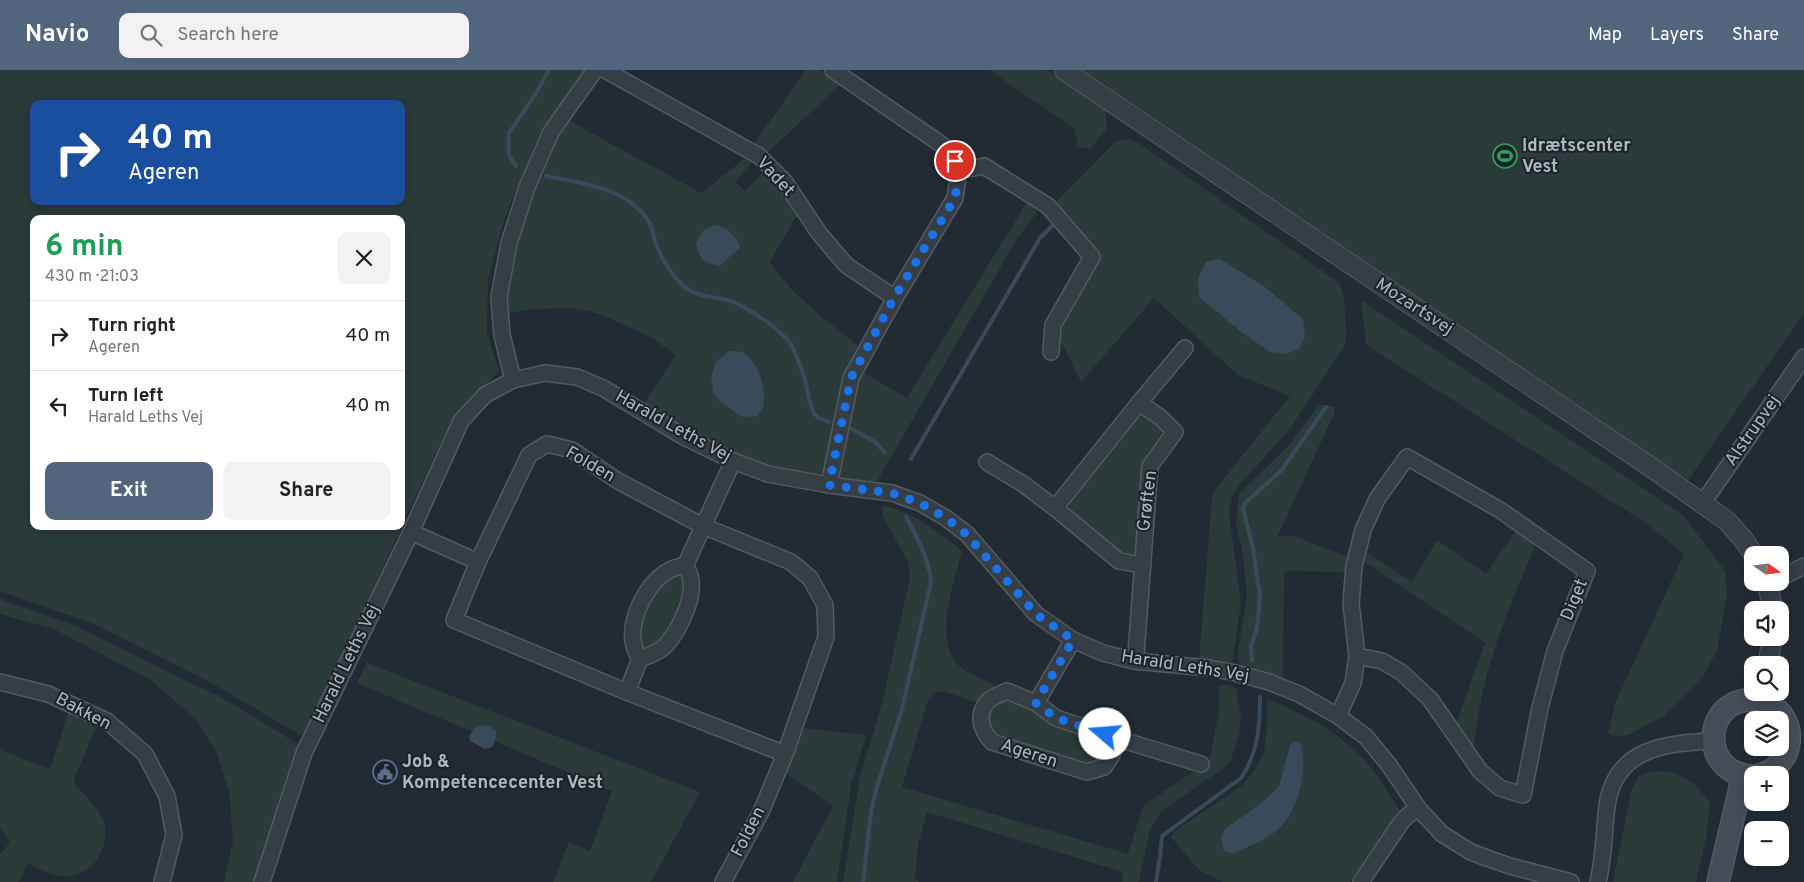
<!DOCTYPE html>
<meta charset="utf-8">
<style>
body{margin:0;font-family:Overpass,sans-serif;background:#f2f2f2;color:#222;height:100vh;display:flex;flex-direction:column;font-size:19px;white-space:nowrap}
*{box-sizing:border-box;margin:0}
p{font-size:16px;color:#767676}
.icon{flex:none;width:28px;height:28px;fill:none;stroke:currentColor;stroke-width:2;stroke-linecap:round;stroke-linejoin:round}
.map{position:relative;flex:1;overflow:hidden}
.drawer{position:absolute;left:30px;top:145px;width:375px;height:315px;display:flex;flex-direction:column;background:#fff;border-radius:10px;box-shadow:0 2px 8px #0003}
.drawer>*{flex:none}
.guide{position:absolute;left:30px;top:30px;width:375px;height:105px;border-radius:10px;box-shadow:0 2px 8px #0003;background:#1a4fa0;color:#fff;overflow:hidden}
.needle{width:32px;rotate:104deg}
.controls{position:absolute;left:1744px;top:476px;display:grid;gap:10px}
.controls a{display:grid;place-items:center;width:45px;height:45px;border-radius:10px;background:#fff;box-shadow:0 2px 8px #0003;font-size:25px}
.pin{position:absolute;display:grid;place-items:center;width:42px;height:42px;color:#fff;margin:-21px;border:2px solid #fff;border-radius:50%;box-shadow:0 1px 5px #0007}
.me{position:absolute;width:55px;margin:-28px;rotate:288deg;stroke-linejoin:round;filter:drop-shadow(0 0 4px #0008)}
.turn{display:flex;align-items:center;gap:18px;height:105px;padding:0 15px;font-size:22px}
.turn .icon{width:65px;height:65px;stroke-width:2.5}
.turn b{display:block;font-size:35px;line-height:42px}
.round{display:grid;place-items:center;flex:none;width:52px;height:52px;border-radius:10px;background:#f2f2f2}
.overview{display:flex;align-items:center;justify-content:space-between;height:85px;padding:0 15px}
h1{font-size:30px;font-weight:700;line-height:38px;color:#1e9e55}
.button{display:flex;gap:10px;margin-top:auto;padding:10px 15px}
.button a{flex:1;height:58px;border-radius:10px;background:#52657c;color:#fff;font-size:20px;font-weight:700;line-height:58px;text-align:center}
.button a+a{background:#f2f2f2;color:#222}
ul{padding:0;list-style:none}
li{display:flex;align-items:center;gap:15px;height:70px;padding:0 15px;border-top:1px solid #e0e0e0}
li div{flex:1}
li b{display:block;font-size:19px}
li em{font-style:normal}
header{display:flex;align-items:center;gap:30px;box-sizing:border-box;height:70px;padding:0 25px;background:#52657c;color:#fff}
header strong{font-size:24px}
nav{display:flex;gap:28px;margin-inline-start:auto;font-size:18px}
.search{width:350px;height:45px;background:#f2f2f2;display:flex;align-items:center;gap:12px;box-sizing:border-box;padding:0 18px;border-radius:10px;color:#767676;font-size:19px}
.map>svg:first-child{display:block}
</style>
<header>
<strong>Navio</strong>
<div class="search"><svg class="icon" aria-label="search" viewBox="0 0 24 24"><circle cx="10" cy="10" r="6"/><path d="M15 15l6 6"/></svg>Search here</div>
<nav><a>Map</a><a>Layers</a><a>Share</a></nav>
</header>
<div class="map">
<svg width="1804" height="812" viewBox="0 0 1804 812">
<rect width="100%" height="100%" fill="#222b34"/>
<g fill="#2a3b3a" fill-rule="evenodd">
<path d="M 0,0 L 587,0 L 538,68 L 505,147 L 488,209 L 487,262 L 499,301 L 450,353 L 304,667 L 206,610 L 94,554 L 0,521 ZM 34,34 L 401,34 L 401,131 L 34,131 ZM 34,149 L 401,149 L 401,456 L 34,456 Z"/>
<polygon points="806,0 820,0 841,14 766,84 753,75"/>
<polygon points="989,0 1046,0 1106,41 1107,58 1090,79 1078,76 1074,58"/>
<polygon points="1084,0 1804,0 1804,243 1688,410"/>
<path d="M 566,49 L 701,123 L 747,87 L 754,90 L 735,112 L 745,121 L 765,100 L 798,143 L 770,192 L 790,218 L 823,248 L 860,277 L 826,396 L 822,403 L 818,405 L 760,397 L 697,369 L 643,335 L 676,285 L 649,266 L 597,243 L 569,238 L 534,239 L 502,244 L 512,178 L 551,72 ZM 716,291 L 752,291 L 757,300 L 763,316 L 713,323 L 711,307 Z"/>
<path d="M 1129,69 L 1140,74 L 1338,212 C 1345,223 1344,231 1345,243 C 1345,254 1348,263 1345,275 L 1290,359 L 1238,416 L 1232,426 L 1229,443 L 1241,533 L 1232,593 L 1199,590 L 1212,427 L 1214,421 L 1290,326 L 1238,305 L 1154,228 L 1081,312 L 1057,263 L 1060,252 L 1100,187 L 1053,135 L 1116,71 Z"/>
<polygon points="1027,132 1036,137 1036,144 1018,167 876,413 874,414 843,411 837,403 857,310 861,301 907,328"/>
<polygon points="1361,230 1683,445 1725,501 1727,523 1717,581 1703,606 1663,647 1628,665 1617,667 1608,663 1616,631 1684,484 1644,452 1366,275"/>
<polygon points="1319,335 1331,336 1335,338 1334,344 1277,467 1291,465 1350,488 1349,502 1284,501 1283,608 1239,594 1238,583 1247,525 1242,478 1236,456 1239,424 1289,375"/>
<path d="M 1142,346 C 1154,346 1161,355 1164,366 L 1137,482 L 1131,486 L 1123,486 L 1075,446 L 1070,438 L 1069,431 L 1135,349 Z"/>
<path d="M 883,436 C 912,440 939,463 962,481 C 955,511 936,560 953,588 C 960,601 979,607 991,614 L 995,617 L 996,620 L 978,633 L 943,621 L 937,622 L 928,630 L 902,717 L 1128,784 L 1143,736 L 1209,691 L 1219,642 L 1219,615 L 1227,615 L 1236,618 L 1241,648 L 1239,665 L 1231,690 L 1223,699 L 1204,711 L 1161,742 L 1150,759 L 1139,812 L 1122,812 L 1123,802 L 927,742 L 918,775 L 915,808 L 919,812 L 843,812 L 860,706 L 881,638 L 910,508 L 908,491 L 884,449 L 882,442 Z"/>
<path d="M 1517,459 L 1537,472 C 1515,522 1494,572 1482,625 C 1478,643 1476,661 1473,679 L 1456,654 L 1485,573 L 1362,490 L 1365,481 L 1412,512 L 1437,470 L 1486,504 Z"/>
<path d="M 678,503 L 684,508 L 686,514 L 681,542 L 660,573 L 646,579 L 640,577 C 636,558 651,514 670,504 C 672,503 675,503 678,503 Z"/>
<polygon points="0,529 78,557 224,629 301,676 256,812 224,812 233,771 229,721 216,681 195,648 149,609 54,559 0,544"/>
<polygon points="367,593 700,722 651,812 553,812 569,772 590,781 612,721 357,613"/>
<path d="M 1004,630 L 1019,633 L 1053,652 L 1094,667 C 1107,679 1103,688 1093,698 L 993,670 L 985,642 L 997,632 Z"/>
<path d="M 1267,630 C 1297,639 1342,665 1363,688 C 1377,704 1388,722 1399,739 L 1400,743 L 1350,812 L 1223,812 L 1199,800 L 1171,767 L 1176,760 L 1240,717 L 1254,702 L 1264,683 L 1267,656 ZM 1290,675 L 1272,765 L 1260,734 L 1279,716 Z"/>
<path d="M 69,641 L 96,657 L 73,712 C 84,724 98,737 104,752 C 107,762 105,773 101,783 C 86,812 57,812 28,793 L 19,812 L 0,812 L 0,785 L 10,772 L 0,758 L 0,680 L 50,699 Z"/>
<polygon points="802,658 866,665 851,715 837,812 793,812 833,736 784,702"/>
<polygon points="1652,701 1674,702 1695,715 1710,732 1706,768 1696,812 1613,812 1631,721 1639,706"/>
</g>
<g fill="#394a5b">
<path d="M 714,155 C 725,157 738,166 740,178 L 719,196 C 702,192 700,190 696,173 L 703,161 Z"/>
<polygon points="1220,189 1265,217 1303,249 1305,266 1299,279 1286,284 1270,282 1240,261 1199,227 1198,208 1206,192"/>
<path d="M 730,281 C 733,281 739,281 742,282 C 757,289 766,317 764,332 C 764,338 761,341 757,346 L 742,347 L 720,332 L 713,323 L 711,307 L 716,291 Z"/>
<polygon points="483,655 491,657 496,661 496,668 492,677 485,679 470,671 469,666 475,658"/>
<path d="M 1295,671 L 1301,674 C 1309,702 1297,748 1271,765 C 1259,773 1244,778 1232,784 L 1224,781 L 1221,767 L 1225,759 L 1260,734 L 1279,716 L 1290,675 Z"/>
</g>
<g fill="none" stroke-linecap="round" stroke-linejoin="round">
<g stroke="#394a5b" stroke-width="4">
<polyline points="516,96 509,85 508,74 509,63 535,25 549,0"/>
<path d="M 546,106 C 581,113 631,118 650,154 C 653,161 654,169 657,176 C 662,191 675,209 687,219 C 699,228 723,226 738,234 C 755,243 774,256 787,269 C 793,276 800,295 803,304 C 808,317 808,332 814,344 L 819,348 L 829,352"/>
<polyline points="850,358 875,372 885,383"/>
<polyline points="911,389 1040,168 1052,156"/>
<polyline points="1252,591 1251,576 1257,558 1260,526 1253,478 1243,439 1245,433 1281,401 1326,337"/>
<path d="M 863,812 L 871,742 L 876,720 L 902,639 L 931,512 C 929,488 917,468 906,447"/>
<path d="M 1156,812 L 1160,787 L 1162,766 L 1241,708 C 1258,683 1260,656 1260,627"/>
</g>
<g stroke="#525b62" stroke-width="18">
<g id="minor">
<polyline points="605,0 759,86 785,112 819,163 846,195 895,228"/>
<polyline points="959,101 984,96 1048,136 1092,187 1053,255 1051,282"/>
<polyline points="513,310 502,265 499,227 509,173 527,117 551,62 595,0"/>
<polyline points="987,392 1023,414 1055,438 1119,491 1142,495"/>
<polyline points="829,415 851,308 895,228 955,128 959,101 951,81 833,0"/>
<polyline points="1702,434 1804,287"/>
<polyline points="1055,438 1139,333 1185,278"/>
<polyline points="411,462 478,492"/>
<polyline points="685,496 733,391"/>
<polyline points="1780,508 1804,496"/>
<polyline points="1134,591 1136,584 1150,396 1175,362 1160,347 1139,333"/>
<polyline points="0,612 48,624 107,651 145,684 167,726 174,765 162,812"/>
<path d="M 627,622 L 640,589 C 649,586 657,583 664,577 C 680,561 702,517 685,496 C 655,496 629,543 633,571 C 634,577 637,584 640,589"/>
<path d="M 1036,633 L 1007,621 C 1002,624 993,626 989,630 C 976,644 980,659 992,672 L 1087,702 L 1104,697 L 1112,685 L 1111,670 L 1105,664 L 1056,648 L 1036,633 L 1073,570"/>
<polyline points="1338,646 1353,613 1357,586 1382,591 1401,602 1430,629 1480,701 1500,718 1523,725 1540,638 1555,581 1587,501 1500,440 1407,387 1377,429 1363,460 1354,496 1351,533 1357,586"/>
<polyline points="1111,670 1119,669 1201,694"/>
<polyline points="262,812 304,683 411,462 461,351 485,325 513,310 545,303 577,307 603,318 684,367 733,391 768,404 829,415 892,423 920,433 946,448 967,464 1036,544 1073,570 1103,583 1134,591 1209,598 1236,603 1269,612 1299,624 1338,646 1366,667 1389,695 1418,738 1442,764 1471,782 1487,788 1510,796 1571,812"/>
<polyline points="723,812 761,742 785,684 826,567 825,535 810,508 791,492 703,456 618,411 572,380 547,374 529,385 478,492 454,550 627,622 785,684"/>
<polyline points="1361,812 1400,754 1406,747 1418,738"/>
<path d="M 1598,812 C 1604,787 1604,761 1607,736 C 1615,678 1665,673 1713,671"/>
</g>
</g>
<g stroke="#525b62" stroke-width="21">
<g id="tertiary">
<polyline points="1064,0 1655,400 1727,451 1743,469 1754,485"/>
<polyline points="1767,512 1773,540"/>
<polyline points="1768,595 1772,568"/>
</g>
</g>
<g stroke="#525b62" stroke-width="24">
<g id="secondary">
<path d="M 1752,706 C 1698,704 1702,626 1756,630 C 1767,631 1778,638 1784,648 C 1797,670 1785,699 1760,705"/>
<polyline points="1718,812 1743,706"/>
</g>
</g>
<use href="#minor" stroke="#353d45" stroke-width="15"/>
<use href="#tertiary" stroke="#353d45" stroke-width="19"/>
<use href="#secondary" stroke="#444c57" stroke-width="21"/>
</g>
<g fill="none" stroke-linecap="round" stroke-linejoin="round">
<polyline stroke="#1a73e8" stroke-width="9" stroke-dasharray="0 16.2" points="955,91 959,101 955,128 894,228 851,308 829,415 892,423 920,433 946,448 966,464 1036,544 1073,570 1036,633 1056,648 1105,664"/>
</g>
<defs>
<g id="stadium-ring" transform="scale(1.25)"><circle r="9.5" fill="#1b2229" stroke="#2e9e5b" stroke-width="1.5"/><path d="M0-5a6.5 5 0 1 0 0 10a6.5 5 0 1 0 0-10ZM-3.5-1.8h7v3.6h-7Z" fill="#2e9e5b"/></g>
<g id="civic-ring" transform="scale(1.25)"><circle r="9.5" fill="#1b2229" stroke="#5c6f8a" stroke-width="1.5"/><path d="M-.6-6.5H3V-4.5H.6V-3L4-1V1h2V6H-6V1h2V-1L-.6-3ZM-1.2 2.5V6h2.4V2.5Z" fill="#5c6f8a"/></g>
</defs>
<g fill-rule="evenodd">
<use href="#stadium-ring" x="1505" y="86"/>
<use href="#civic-ring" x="385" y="702"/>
</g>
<g text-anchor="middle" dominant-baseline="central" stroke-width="4" stroke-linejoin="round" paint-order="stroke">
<g font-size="18" font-weight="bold" fill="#afb8c1" stroke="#1b2229" text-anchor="start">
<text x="1522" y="76">Idrætscenter<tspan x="1522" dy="21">Vest</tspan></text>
<text x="402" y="692">Job &amp;<tspan x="402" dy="21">Kompetencecenter Vest</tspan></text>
</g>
<g font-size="18" fill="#afb8c1" stroke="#1b2229">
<text transform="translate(775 107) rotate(47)">Vadet</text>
<text transform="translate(1414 237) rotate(33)">Mozartsvej</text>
<text transform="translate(673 357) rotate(29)">Harald Leths Vej</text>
<text transform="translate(1753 361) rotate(-55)">Alstrupvej</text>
<text transform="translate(590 395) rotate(30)">Folden</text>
<text transform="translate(1148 431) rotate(-83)">Grøften</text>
<text transform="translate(1575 530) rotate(-68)">Diget</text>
<text transform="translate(347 594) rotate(-64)">Harald Leths Vej</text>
<text transform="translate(1185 597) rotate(9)">Harald Leths Vej</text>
<text transform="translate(83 642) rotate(28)">Bakken</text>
<text transform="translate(1029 684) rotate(18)">Ageren</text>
<text transform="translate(749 762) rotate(-63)">Folden</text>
</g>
</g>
</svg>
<div class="controls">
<a><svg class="needle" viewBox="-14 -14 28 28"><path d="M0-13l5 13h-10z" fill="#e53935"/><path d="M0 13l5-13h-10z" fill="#767676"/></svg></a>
<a><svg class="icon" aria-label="sound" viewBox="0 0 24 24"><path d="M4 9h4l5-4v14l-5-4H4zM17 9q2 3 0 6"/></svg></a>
<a><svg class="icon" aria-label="search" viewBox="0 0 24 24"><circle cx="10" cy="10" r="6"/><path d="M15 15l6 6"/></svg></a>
<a><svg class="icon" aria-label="layers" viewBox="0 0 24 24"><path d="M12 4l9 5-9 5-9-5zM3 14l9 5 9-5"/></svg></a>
<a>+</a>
<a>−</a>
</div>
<div class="pin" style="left:955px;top:91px;background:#d93025"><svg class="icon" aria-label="arrive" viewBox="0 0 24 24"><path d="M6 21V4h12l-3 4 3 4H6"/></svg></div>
<svg class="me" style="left:1105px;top:664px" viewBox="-20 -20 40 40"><circle r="19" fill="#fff"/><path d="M0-13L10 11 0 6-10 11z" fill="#1a73e8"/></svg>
<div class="guide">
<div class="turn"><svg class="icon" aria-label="right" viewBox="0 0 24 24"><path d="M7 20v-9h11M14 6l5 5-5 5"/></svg><div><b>40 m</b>Ageren</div></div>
</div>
<section class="drawer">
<div class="overview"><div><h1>6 min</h1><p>430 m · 21:03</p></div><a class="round"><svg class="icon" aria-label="close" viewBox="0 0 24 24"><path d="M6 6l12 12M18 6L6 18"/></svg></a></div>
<ul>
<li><svg class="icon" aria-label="right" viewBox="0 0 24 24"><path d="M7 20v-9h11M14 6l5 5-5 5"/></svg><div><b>Turn right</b><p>Ageren</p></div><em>40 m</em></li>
<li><svg class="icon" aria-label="left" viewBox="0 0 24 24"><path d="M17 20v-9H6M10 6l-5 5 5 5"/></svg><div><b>Turn left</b><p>Harald Leths Vej</p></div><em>40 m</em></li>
</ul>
<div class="button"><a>Exit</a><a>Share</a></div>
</section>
</div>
